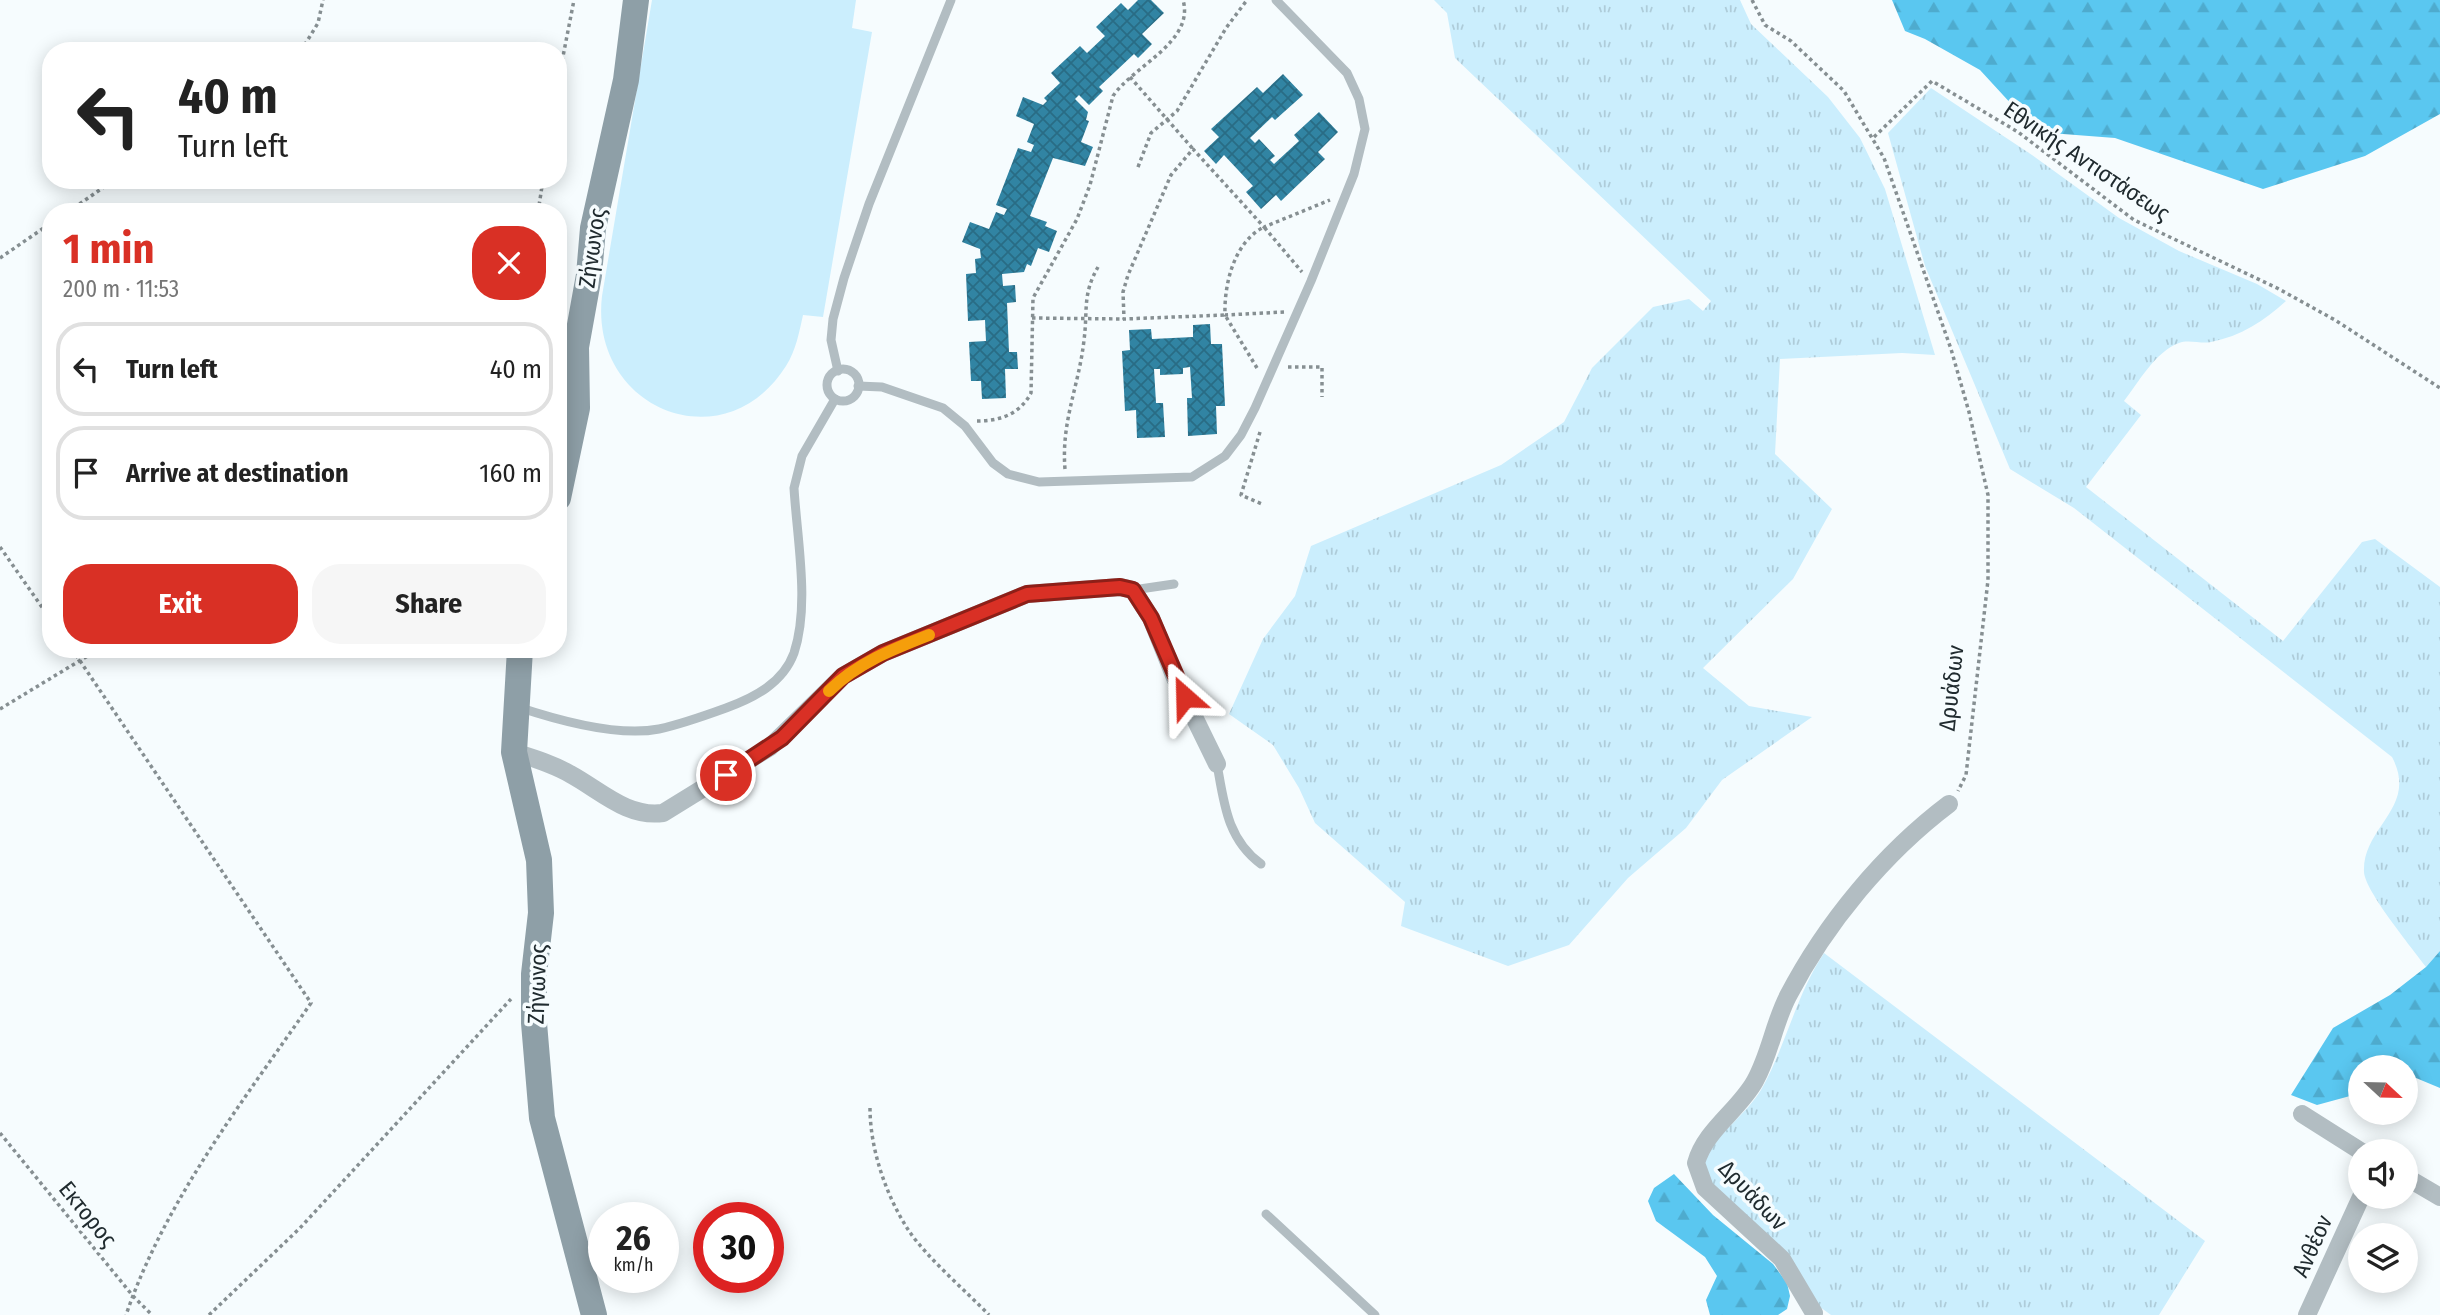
<!DOCTYPE html>
<meta charset="utf-8">
<style>
body{margin:0;font-family:"Fira Sans Condensed",sans-serif;background:#f6f6f6;color:#222;height:100vh;display:flex;flex-direction:column;font-size:26px;white-space:nowrap}
*{box-sizing:border-box;margin:0}
p{font-size:23px;color:#767676}
.icon{flex:none;width:38px;height:38px;fill:none;stroke:currentColor;stroke-width:2;stroke-linecap:round;stroke-linejoin:round}
.map{position:relative;flex:1;overflow:hidden}
.side{position:absolute;left:42px;top:203px;width:525px;height:455px;display:flex;flex-direction:column;background:#fff;border-radius:28px;box-shadow:0 4px 18px #0003}
.side>*{flex:none}
.hud{position:absolute;left:42px;top:42px;width:525px;height:147px;border-radius:28px;box-shadow:0 4px 18px #0003;background:#fff;color:#222;overflow:hidden}
.needle{width:46px;rotate:112deg}
.controls{position:absolute;left:2348px;top:1055px;display:grid;gap:14px}
.controls a{display:grid;place-items:center;width:70px;height:70px;border-radius:50%;background:#fff;box-shadow:0 4px 18px #0003;font-size:35px}
.speed{position:absolute;left:588px;top:1202px;display:flex;gap:14px;font-size:35px;font-weight:700;text-align:center}
.speed>*{display:grid;place-content:center;width:91px;height:91px;border-radius:50%;background:#fff;box-shadow:0 4px 18px #0003;line-height:1}
.speed small{font-size:18px;font-weight:400}
.speed .limit{border:10px solid #d22;background:#fff;color:#111}
.pin{position:absolute;display:grid;place-items:center;width:60px;height:60px;color:#fff;margin:-30px;border:4px solid #fff;border-radius:50%;box-shadow:0 2px 7px #0007}
.me{position:absolute;width:77px;margin:-38px;rotate:335deg;stroke-linejoin:round;filter:drop-shadow(0 0 5px #0008)}
.turn{display:flex;align-items:center;gap:24px;height:147px;padding:0 21px;font-size:32px}
.turn .icon{width:91px;height:91px;stroke-width:2.5}
.turn b{display:block;font-size:49px;line-height:60px}
.round{display:grid;place-items:center;flex:none;width:74px;height:74px;border-radius:28px;background:#f6f6f6}
.summary{display:flex;align-items:center;justify-content:space-between;height:119px;padding:0 21px}
h1{font-size:42px;font-weight:700;line-height:52px;color:#d93025}
.button{display:flex;gap:14px;margin-top:auto;padding:14px 21px}
.button a{flex:1;height:80px;border-radius:28px;background:#d93025;color:#fff;font-size:28px;font-weight:700;line-height:80px;text-align:center}
.button a+a{background:#f6f6f6;color:#222}
ul{padding:0;list-style:none}
li{display:flex;align-items:center;gap:21px;height:94px;margin:0 14px 10px;padding:0 7px;border:4px solid #e0e0e0;border-radius:28px}
li div{flex:1}
li b{display:block;font-size:26px}
li em{font-style:normal}
.map>svg:first-child{display:block}
</style>
<div class="map">
<svg width="2440" height="1315" viewBox="0 0 2440 1315">
<defs>
<pattern id="grass-tufts" width="24" height="20" patternUnits="userSpaceOnUse" patternTransform="scale(1.75)"><rect width="24" height="20" fill="#cbeefd"/><path d="M3 7l-1-3M5 7V3M7 7l1-3M15 17l-1-3M17 17v-4M19 17l1-3" fill="none" stroke="#aeccd9"/></pattern>
<pattern id="forest-firs" width="22" height="20" patternUnits="userSpaceOnUse" patternTransform="scale(1.75)"><rect width="22" height="20" fill="#5ac7f0"/><path d="M5 1l3.5 6h-7zM16 11l3.5 6h-7z" fill="#4eabce"/></pattern>
<pattern id="building-cross-hatch" width="8" height="8" patternUnits="userSpaceOnUse" patternTransform="scale(1.75)"><rect width="8" height="8" fill="#3184a3"/><path d="M0 0l8 8M0 8l8-8" fill="none" stroke="#296c85"/></pattern>
</defs>
<rect width="100%" height="100%" fill="#f6fcfe"/>
<g fill="url(#grass-tufts)">
<polygon points="1434,0 1740,0 1751,24 1828,97 1860,138 1885,189 1935,355 1902,353 1780,359 1775,454 1832,509 1793,579 1703,668 1749,706 1812,717 1722,780 1686,828 1628,878 1569,945 1508,966 1401,926 1405,902 1315,823 1299,788 1273,745 1229,714 1263,639 1295,596 1311,546 1501,465 1564,422 1592,368 1653,307 1689,299 1703,311 1711,301 1455,58 1447,13"/>
<path d="M 1931,88 L 2032,155 L 2119,218 L 2179,251 L 2257,284 L 2286,301 C 2264,321 2241,336 2211,342 C 2201,344 2188,339 2179,343 C 2156,351 2138,383 2124,401 L 2141,415 L 2086,487 L 2283,641 L 2362,542 L 2375,539 L 2440,587 L 2440,951 L 2426,967 C 2412,948 2365,891 2364,872 C 2362,826 2419,808 2392,757 L 2074,508 L 2010,469 L 1925,266 L 1888,133 Z"/>
<path d="M 1824,953 L 2205,1241 L 2159,1315 L 1831,1315 L 1820,1307 L 1712,1186 L 1703,1161 C 1717,1133 1745,1116 1761,1090 C 1786,1046 1796,995 1824,953 Z"/>
</g>
<g fill="url(#forest-firs)">
<polygon points="1892,0 2440,0 2440,114 2365,156 2263,189 2115,138 2037,132 1980,70 1925,39 1905,31"/>
<polygon points="2440,951 2440,1088 2416,1078 2406,1081 2406,1068 2361,1068 2361,1093 2317,1105 2291,1095 2333,1028 2390,995 2426,967"/>
<polygon points="1674,1174 1713,1215 1773,1264 1787,1283 1790,1296 1787,1309 1778,1315 1710,1315 1706,1300 1717,1276 1705,1257 1656,1221 1648,1201 1654,1188"/>
</g>
<path fill="#cbeefd" d="M 652,0 L 856,0 L 852,28 L 872,32 L 823,317 L 803,315 C 799,333 796,350 786,366 C 724,464 589,409 602,296 Z"/>
<g fill="url(#building-cross-hatch)">
<polygon points="1138,0 1151,0 1164,13 1142,34 1152,44 1138,58 1134,54 1099,87 1103,91 1089,105 1079,95 1075,99 1088,112 1086,120 1089,121 1081,142 1093,147 1085,166 1053,158 1030,216 1047,222 1045,226 1057,231 1049,252 1038,248 1031,266 1027,264 1024,272 1002,274 1003,286 1015,285 1016,302 1007,303 1009,352 1017,352 1018,369 1005,369 1006,398 982,399 981,381 971,381 969,342 986,341 985,320 968,321 966,274 976,273 975,259 981,258 980,249 962,242 970,222 989,229 996,212 1004,215 1007,209 996,205 1018,148 1031,152 1034,145 1027,142 1034,124 1016,116 1023,97 1043,105 1047,101 1044,98 1060,83 1051,73 1080,46 1087,53 1105,36 1096,27 1121,3 1128,10"/>
<polygon points="1283,74 1303,95 1275,120 1272,117 1250,138 1255,143 1259,139 1275,156 1270,160 1274,164 1299,141 1294,135 1319,112 1338,132 1318,152 1325,159 1281,201 1276,195 1261,209 1246,192 1253,186 1224,155 1216,164 1204,151 1219,137 1211,129 1257,87 1263,93"/>
<polygon points="1210,324 1211,344 1222,344 1225,406 1216,406 1217,434 1188,436 1187,398 1192,398 1190,367 1183,368 1183,374 1160,375 1160,369 1154,369 1156,403 1163,403 1165,437 1137,438 1136,410 1125,411 1122,351 1130,350 1129,330 1151,329 1152,339 1193,337 1193,325"/>
</g>
<g fill="none" stroke-linecap="round" stroke-linejoin="round">
<g stroke="#868f92" stroke-width="3.5" stroke-dasharray="3.5 3.5" stroke-linecap="butt">
<polyline points="1752,0 1765,25 1791,41 1844,91 1884,158 1951,349 1969,412 1988,495 1988,580 1966,775 1958,791"/>
<polyline points="301,51 318,23 323,0"/>
<polyline points="1130,77 1193,149"/>
<polyline points="558,82 574,0"/>
<polyline points="1874,137 1932,81 2018,132 2134,220 2277,288 2335,320 2440,388"/>
<polyline points="1138,167 1151,133 1177,111 1226,28 1247,0"/>
<polyline points="68,212 114,180"/>
<polyline points="538,212 543,180"/>
<polyline points="0,258 51,223"/>
<path d="M 1284,312 L 1225,315 C 1224,284 1234,242 1264,227 L 1302,272"/>
<polyline points="1032,318 1124,319"/>
<polyline points="1288,367 1322,367 1322,397"/>
<polyline points="1257,368 1225,315 1124,319 1123,292 1128,275 1171,175 1193,149 1264,227 1330,200"/>
<path d="M 977,421 C 1000,421 1020,414 1031,393 L 1033,298 L 1077,219 L 1090,185 L 1113,96 C 1133,66 1195,42 1183,0"/>
<polyline points="1260,432 1241,495 1262,504"/>
<path d="M 1065,469 C 1061,421 1079,386 1084,340 C 1088,310 1082,295 1098,267"/>
<polyline points="0,547 51,620"/>
<path d="M 72,649 L 311,1003 C 243,1101 165,1201 126,1315"/>
<polyline points="0,709 99,649"/>
<path d="M 870,1108 C 870,1149 886,1196 909,1231 C 928,1259 965,1290 989,1315"/>
<polyline points="0,1133 133,1296 152,1315"/>
<polyline points="209,1315 300,1228 511,999"/>
</g>
<g stroke="#b2bdc2" stroke-width="9">
<circle cx="843" cy="385" r="16"/>
<polyline points="838,371 831,340 833,319 844,278 869,204 951,0"/>
<polyline points="858,386 882,387 943,408 965,426 993,463 1008,474 1039,482 1192,477 1225,456 1241,435 1255,408 1311,281 1354,174 1365,129 1359,99 1347,73 1276,0"/>
<polyline points="1133,590 1174,584"/>
<path d="M 518,707 C 557,720 618,737 659,729 C 682,724 704,716 726,708 C 754,698 783,683 794,653 C 810,605 797,539 794,488 L 802,456 L 835,399"/>
<path d="M 1217,764 C 1224,803 1227,839 1261,864"/>
<polyline points="1266,1214 1375,1315"/>
</g>
<g stroke="#b2bdc2" stroke-width="18">
<path d="M 514,752 C 533,758 553,764 570,774 C 600,790 627,818 663,813 L 770,747 L 843,676 L 883,653 L 1027,594 L 1120,587 L 1133,590 L 1151,618 L 1175,678 L 1217,764"/>
<polyline points="2302,1114 2362,1152"/>
<polyline points="2406,1177 2440,1197"/>
<path d="M 1814,1313 L 1782,1259 L 1705,1188 L 1696,1163 C 1705,1130 1739,1110 1755,1081 C 1770,1054 1774,1023 1788,996 C 1826,923 1884,853 1949,804"/>
<polyline points="2307,1315 2361,1197"/>
</g>
<g stroke="#8e9fa7" stroke-width="26">
<polyline points="558,498 577,408 576,347 589,275 593,228 626,80 636,0"/>
<polyline points="520,649 514,752 539,860 541,913 534,974 534,1023 542,1118 594,1315"/>
</g>
</g>
<g fill="none" stroke-linecap="round" stroke-linejoin="round">
<g stroke="#8d1f18" stroke-width="18">
<polyline id="route" points="726,775 782,738 843,676 883,653 1027,594 1120,587 1133,590 1151,618 1185,697"/>
</g>
<use href="#route" stroke="#d93025" stroke-width="12"/>
<path stroke="#f59e0b" stroke-width="12" d="M 829,691 C 857,663 893,649 929,635"/>
</g>
<g text-anchor="middle" dominant-baseline="central" stroke-width="7" stroke-linejoin="round" paint-order="stroke">
<g font-size="23" fill="#202b2f" stroke="#f6fcfe">
<text transform="translate(2087 161) rotate(34)">Εθνικής Αντιστάσεως</text>
<text transform="translate(592 248) rotate(-82)">Ζήνωνος</text>
<text transform="translate(1951 688) rotate(-84)">Δρυάδων</text>
<text transform="translate(537 984) rotate(-88)">Ζήνωνος</text>
<text transform="translate(1753 1195) rotate(46)">Δρυάδων</text>
<text transform="translate(88 1214) rotate(51)">Εκτορος</text>
<text transform="translate(2312 1246) rotate(-66)">Ανθέον</text>
</g>
</g>
</svg>
<div class="controls">
<a><svg class="needle" viewBox="-14 -14 28 28"><path d="M0-13l5 13h-10z" fill="#e53935"/><path d="M0 13l5-13h-10z" fill="#767676"/></svg></a>
<a><svg class="icon" aria-label="sound" viewBox="0 0 24 24"><path d="M4 9h4l5-4v14l-5-4H4zM17 9q2 3 0 6"/></svg></a>
<a><svg class="icon" aria-label="layers" viewBox="0 0 24 24"><path d="M12 4l9 5-9 5-9-5zM3 14l9 5 9-5"/></svg></a>
</div>
<div class="speed"><div>26<small>km/h</small></div><div class="limit">30</div></div>
<div class="pin" style="left:726px;top:775px;background:#d93025"><svg class="icon" aria-label="arrive" viewBox="0 0 24 24"><path d="M6 21V4h12l-3 4 3 4H6"/></svg></div>
<svg class="me" style="left:1185px;top:697px" viewBox="-20 -20 40 40"><path d="M0-17L14 15 0 8-14 15z" fill="#d93025" stroke="#fff" stroke-width="4"/></svg>
<div class="hud">
<div class="turn"><svg class="icon" aria-label="left" viewBox="0 0 24 24"><path d="M17 20v-9H6M10 6l-5 5 5 5"/></svg><div><b>40 m</b>Turn left</div></div>
</div>
<section class="side">
<div class="summary"><div><h1>1 min</h1><p>200 m · 11:53</p></div><a class="round" style="background:#d93025;color:#fff"><svg class="icon" aria-label="close" viewBox="0 0 24 24"><path d="M6 6l12 12M18 6L6 18"/></svg></a></div>
<ul>
<li><svg class="icon" aria-label="left" viewBox="0 0 24 24"><path d="M17 20v-9H6M10 6l-5 5 5 5"/></svg><div><b>Turn left</b></div><em>40 m</em></li>
<li><svg class="icon" aria-label="arrive" viewBox="0 0 24 24"><path d="M6 21V4h12l-3 4 3 4H6"/></svg><div><b>Arrive at destination</b></div><em>160 m</em></li>
</ul>
<div class="button"><a>Exit</a><a>Share</a></div>
</section>
</div>
